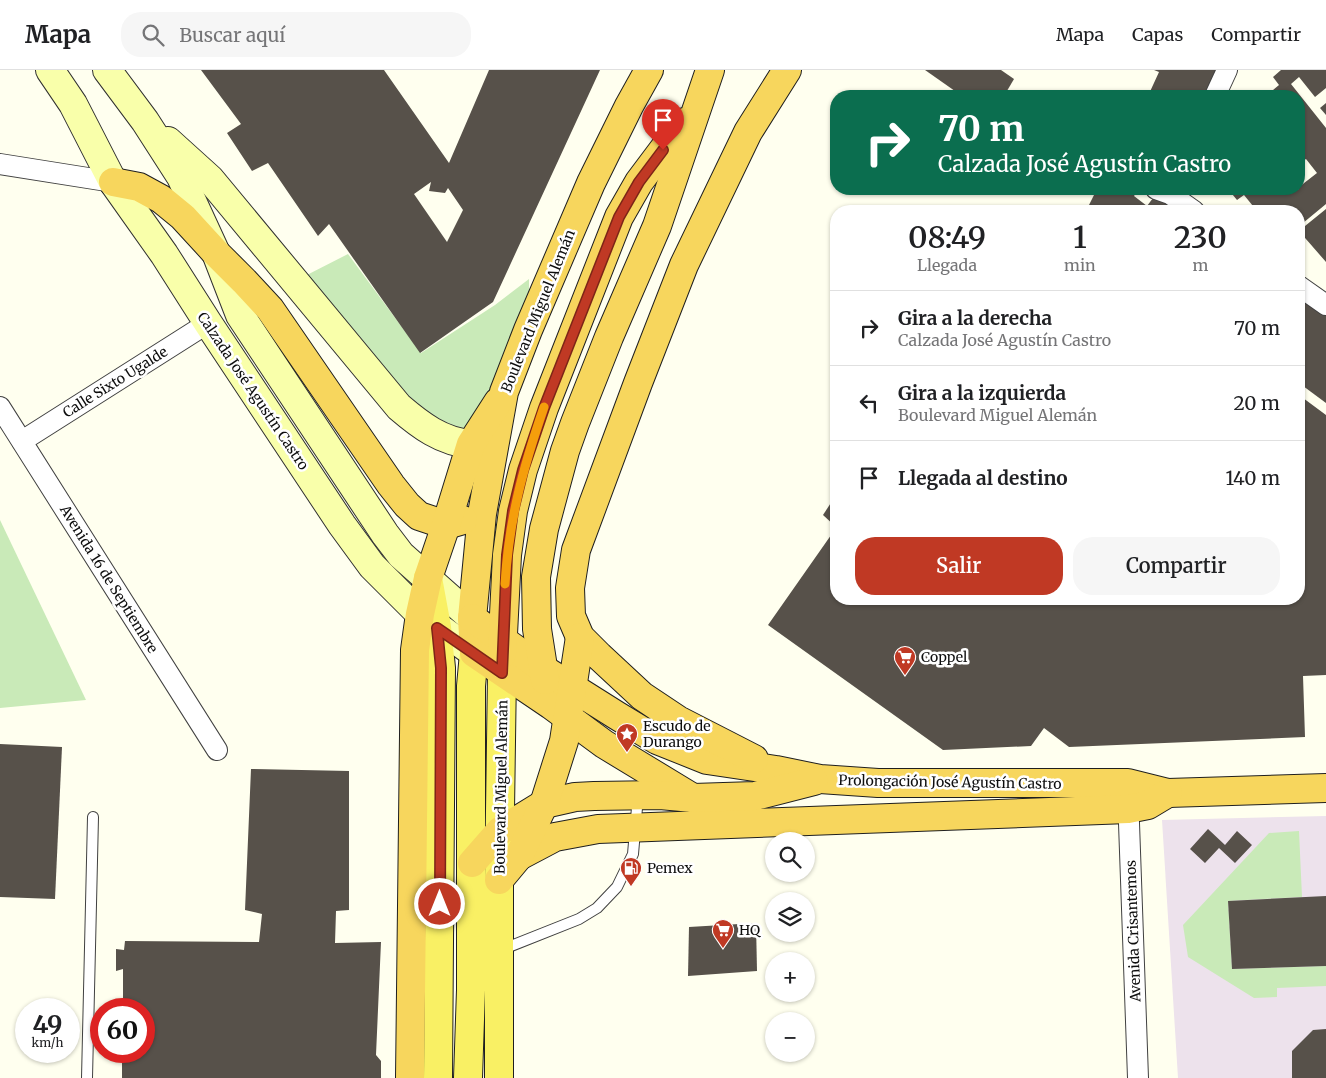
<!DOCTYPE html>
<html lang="es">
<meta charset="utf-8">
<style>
body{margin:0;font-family:Merriweather,serif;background:#f6f6f6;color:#202124;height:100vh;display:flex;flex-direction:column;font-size:19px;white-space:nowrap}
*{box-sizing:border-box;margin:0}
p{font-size:16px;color:#757577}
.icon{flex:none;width:28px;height:28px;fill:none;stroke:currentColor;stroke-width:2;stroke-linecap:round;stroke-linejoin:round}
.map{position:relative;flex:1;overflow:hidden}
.sheet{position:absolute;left:830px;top:135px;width:475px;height:400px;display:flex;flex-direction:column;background:#fff;border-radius:20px;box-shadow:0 1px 4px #0004}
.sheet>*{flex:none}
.hud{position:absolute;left:830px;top:20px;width:475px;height:105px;border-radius:20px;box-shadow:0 1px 4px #0004;background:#0b6e4f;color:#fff;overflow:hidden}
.controls{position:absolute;left:765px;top:762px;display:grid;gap:10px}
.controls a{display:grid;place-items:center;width:50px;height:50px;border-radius:50%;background:#fff;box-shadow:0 1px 4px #0004;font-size:25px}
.speed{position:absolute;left:15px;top:928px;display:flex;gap:10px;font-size:25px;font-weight:700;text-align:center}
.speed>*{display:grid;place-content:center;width:65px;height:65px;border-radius:50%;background:#fff;box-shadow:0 1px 4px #0004;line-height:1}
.speed small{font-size:12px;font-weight:400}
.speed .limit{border:8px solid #d22;background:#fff;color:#111}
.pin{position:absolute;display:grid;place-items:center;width:42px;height:42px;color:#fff;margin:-51px -21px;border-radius:50% 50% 50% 0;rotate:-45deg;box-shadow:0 0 5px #0007}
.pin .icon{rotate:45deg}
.me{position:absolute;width:55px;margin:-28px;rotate:0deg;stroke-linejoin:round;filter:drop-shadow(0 0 4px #0008)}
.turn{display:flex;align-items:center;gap:18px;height:105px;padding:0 25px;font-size:22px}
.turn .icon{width:65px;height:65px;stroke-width:2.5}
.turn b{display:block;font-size:35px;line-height:42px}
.eta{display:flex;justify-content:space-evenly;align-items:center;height:85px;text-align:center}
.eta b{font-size:30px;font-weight:600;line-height:35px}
.action{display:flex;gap:10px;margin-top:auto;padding:10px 25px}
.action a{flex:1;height:58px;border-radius:20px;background:#c03924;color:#fff;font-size:20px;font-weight:600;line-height:58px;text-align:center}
.action a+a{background:#f6f6f6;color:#202124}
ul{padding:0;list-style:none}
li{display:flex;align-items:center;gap:15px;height:75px;padding:0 25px;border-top:1px solid #e0e0e0}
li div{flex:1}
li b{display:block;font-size:19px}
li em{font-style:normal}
header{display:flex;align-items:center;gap:30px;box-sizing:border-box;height:70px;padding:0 25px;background:#fff;border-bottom:1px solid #e0e0e0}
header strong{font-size:24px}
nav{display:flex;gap:28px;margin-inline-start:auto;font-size:18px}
.search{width:350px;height:45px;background:#f6f6f6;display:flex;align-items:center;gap:12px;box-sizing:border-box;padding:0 18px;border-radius:20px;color:#757577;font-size:19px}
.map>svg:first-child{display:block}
</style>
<header>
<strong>Mapa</strong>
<div class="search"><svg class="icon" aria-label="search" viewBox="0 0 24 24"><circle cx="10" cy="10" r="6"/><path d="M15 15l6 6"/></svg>Buscar aquí</div>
<nav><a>Mapa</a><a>Capas</a><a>Compartir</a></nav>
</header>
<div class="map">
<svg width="1326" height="1008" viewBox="0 0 1326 1008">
<rect width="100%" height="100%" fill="#ffffef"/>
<polygon fill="#ede2ec" points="1326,746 1326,1008 1178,1008 1162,750"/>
<g fill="#c9eab8">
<polygon points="348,184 421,283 495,235 529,209 529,248 470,369 434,360 299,209"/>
<polygon points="0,450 86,630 0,638"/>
<polygon points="1299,761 1302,827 1228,831 1232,899 1326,896 1326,916 1277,918 1277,927 1254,928 1188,887 1183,855 1269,763"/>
</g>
<g fill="#57514a" fill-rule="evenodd">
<path d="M 201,0 L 384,0 L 449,93 L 489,0 L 600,0 L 493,232 L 420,283 L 329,154 L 318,166 L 268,93 L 252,101 L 227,63 L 241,54 ZM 431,112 L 429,121 L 445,123 L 448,118 L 463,140 L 447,172 L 414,124 Z"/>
<polygon points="925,0 1001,0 1014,9 1004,26 962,26"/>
<polygon points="1154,0 1236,0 1214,26 1148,26 1159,2"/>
<polygon points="1281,0 1326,0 1326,18 1315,27 1299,7 1291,14 1326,58 1326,134 1303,153 1305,156 1326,139 1326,192 1299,161 1299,141 1271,141 1270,140 1257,141 1244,125 1237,130 1228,119 1291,119 1287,122 1290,124 1299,119 1299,117 1317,103 1306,89 1299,93 1305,101 1300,106 1303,109 1299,113 1299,26 1266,26 1279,15 1273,7"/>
<polygon points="1326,33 1326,45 1320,38"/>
<polygon points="1097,119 1106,121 1107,119 1130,119 1136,123 1134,126 1147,136 1156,124 1187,141 1086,141"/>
<polygon points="1299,220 1326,240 1326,333 1299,313"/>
<polygon points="1299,325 1326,345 1326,605 1303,606 1305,667 1069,677 1044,658 1031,676 943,680 768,555 836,458 836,529 1299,529"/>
<polygon points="836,425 836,457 823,445"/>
<polygon points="0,674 62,677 55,829 0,827"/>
<polygon points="251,699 349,701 349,840 336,841 335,873 381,872 376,985 381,991 381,1008 122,1008 122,981 144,981 144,939 123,939 123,899 116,901 116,879 124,880 125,871 259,872 262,844 245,840"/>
<polygon points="1208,759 1225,775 1237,761 1252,775 1235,793 1219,778 1205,793 1190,779"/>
<polygon points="1326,826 1326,896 1232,899 1228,831"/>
<polygon points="756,853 757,901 688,906 689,857"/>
<polygon points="1326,959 1326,1008 1292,1008 1292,981 1313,960"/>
</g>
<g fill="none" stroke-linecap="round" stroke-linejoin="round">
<g stroke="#414141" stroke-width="12">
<g id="service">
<polyline points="501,880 579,849 597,838 617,817 633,784 638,726"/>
<polyline points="87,1008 93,747"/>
</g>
</g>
<g stroke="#414141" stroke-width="22">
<g id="minor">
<polyline points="1215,26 1227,0"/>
<polyline points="0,94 113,112"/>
<polyline points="1156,119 1170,124 1194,141"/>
<polyline points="1299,216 1326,235"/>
<polyline points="0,337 217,680"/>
<polyline points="22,371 208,253"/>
<polyline points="1128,725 1138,1008"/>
</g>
</g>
<g stroke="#303030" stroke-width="30">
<g id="secondary">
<polyline points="50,0 73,34 113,112 164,184 208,253 342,455 372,496 420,544 474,583"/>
<polyline points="107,0 145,51 181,107 216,183 240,245 385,464 401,485 472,548"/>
<path d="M 168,71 L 210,109 L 399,337 C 420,355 442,372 471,374"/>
</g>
</g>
<g stroke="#1f1f1f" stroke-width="30">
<g id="primary">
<polyline points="428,508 437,557 441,598 438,1008"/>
<polyline points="468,1008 471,920 471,616 474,583"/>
<polyline points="499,1008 499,810 502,603"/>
</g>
</g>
<g stroke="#1f1f1f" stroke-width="30">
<g id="trunk">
<polyline points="649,0 629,36 591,113 528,260 504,322 482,444 472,548 474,583 551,635 604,674 693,728 746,752"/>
<polyline points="113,112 139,117 161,129 183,147 216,183 244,211 270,239 391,415 407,435 419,446 446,455 463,450"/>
<polyline points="472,548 543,599 616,645 657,670 707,690 776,700 820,709 878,713 1128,713 1168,723 1326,718"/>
<polyline points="502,584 507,485 513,441 523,400 544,338 619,147 639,112 684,52"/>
<polyline points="545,610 537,559 536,507 544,459 565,381 575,353 609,267 657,156 710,0"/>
<polyline points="754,689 678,650 642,626 599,586 580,567 571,546 570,518 576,480 638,313 684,195 748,62 787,0"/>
<polyline points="519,786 555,767 598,759 1128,739 1148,735 1168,723"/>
<polyline points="472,793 500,761 544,734 575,727 594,726 660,725 693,728 755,726 814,711"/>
<polyline points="499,810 519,786 544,734 564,671 580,567"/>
<polyline points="410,1008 415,580 420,544 428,508 446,455 471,374 498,332"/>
</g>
</g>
<use href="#service" stroke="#fff" stroke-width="10"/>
<use href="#minor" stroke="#fff" stroke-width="20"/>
<use href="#secondary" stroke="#f9ffaa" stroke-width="28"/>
<use href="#primary" stroke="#f9f064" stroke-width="28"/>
<use href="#trunk" stroke="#f7d65d" stroke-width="28"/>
</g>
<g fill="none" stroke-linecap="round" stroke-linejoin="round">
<g stroke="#7d2517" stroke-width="12">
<polyline id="route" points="440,834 441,598 437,558 502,603 507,485 513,441 523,400 544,338 619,147 639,112 663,80"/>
</g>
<use href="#route" stroke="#c03924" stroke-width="9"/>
<path stroke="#f59e0b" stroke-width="9" d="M 505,514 C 509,449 523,398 544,337"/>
</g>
<defs>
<g id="supermarket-pin" transform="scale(1.125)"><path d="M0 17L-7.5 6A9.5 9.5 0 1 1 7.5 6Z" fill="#c03924" stroke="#fff"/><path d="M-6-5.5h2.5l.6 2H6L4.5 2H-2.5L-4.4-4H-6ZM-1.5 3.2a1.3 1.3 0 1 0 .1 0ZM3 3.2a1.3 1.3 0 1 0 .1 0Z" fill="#fff"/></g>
<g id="sight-pin" transform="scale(1.125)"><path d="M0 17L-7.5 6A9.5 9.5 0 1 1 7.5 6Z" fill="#c03924" stroke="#fff"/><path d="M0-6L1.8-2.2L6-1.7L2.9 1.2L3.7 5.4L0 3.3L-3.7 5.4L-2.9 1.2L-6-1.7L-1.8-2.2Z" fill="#fff"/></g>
<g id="fuel-pin" transform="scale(1.125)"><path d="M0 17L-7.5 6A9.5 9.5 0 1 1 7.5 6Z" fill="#c03924" stroke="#fff"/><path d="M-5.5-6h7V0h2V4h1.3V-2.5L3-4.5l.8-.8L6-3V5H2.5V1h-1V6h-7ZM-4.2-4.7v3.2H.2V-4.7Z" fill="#fff"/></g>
</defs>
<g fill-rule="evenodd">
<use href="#supermarket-pin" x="905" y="587"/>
<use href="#sight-pin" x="627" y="664"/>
<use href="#fuel-pin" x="631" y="798"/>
<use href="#supermarket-pin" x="723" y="860"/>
</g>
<g text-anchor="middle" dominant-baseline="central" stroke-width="5" stroke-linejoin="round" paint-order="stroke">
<g font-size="14" fill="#0e0e0e" stroke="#fff">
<text transform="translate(538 241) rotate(-68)">Boulevard Miguel Alemán</text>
<text transform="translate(115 312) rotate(-32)">Calle Sixto Ugalde</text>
<text transform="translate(253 321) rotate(56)">Calzada José Agustín Castro</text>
<text transform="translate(109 509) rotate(58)">Avenida 16 de Septiembre</text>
<text transform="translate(950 712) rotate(1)">Prolongación José Agustín Castro</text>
<text transform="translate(501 717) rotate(-89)">Boulevard Miguel Alemán</text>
<text transform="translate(1133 861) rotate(-92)">Avenida Crisantemos</text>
</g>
<g font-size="14" fill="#0e0e0e" stroke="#fff" text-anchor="start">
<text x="921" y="587">Coppel</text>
<text x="643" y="656">Escudo de<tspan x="643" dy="16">Durango</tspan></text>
<text x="647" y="798">Pemex</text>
<text x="739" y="860">HQ</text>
</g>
</g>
</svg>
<div class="controls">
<a><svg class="icon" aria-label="search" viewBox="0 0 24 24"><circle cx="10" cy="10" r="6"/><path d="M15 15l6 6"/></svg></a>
<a><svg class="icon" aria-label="layers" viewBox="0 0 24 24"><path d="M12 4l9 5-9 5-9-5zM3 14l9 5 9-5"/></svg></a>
<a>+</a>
<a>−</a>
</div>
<div class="speed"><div>49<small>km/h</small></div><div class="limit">60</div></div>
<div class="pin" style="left:663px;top:80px;background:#d93025"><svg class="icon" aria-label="arrive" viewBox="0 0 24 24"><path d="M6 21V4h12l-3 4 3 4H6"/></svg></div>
<svg class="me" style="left:440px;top:834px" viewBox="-20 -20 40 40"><circle r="17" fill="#c03924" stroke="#fff" stroke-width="3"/><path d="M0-11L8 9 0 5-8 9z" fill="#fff"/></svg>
<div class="hud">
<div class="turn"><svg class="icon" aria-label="right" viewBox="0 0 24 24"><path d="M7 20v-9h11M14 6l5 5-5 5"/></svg><div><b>70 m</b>Calzada José Agustín Castro</div></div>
</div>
<section class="sheet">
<div class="eta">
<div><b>08:49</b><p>Llegada</p></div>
<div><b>1</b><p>min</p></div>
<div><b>230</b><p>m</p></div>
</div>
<ul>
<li><svg class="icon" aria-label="right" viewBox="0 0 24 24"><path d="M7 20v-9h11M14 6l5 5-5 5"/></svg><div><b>Gira a la derecha</b><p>Calzada José Agustín Castro</p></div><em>70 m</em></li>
<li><svg class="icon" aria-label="left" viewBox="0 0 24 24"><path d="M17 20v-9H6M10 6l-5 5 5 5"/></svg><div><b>Gira a la izquierda</b><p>Boulevard Miguel Alemán</p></div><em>20 m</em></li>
<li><svg class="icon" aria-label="arrive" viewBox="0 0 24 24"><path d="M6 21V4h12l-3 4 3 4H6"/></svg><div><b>Llegada al destino</b></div><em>140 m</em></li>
</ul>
<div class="action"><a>Salir</a><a>Compartir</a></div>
</section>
</div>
